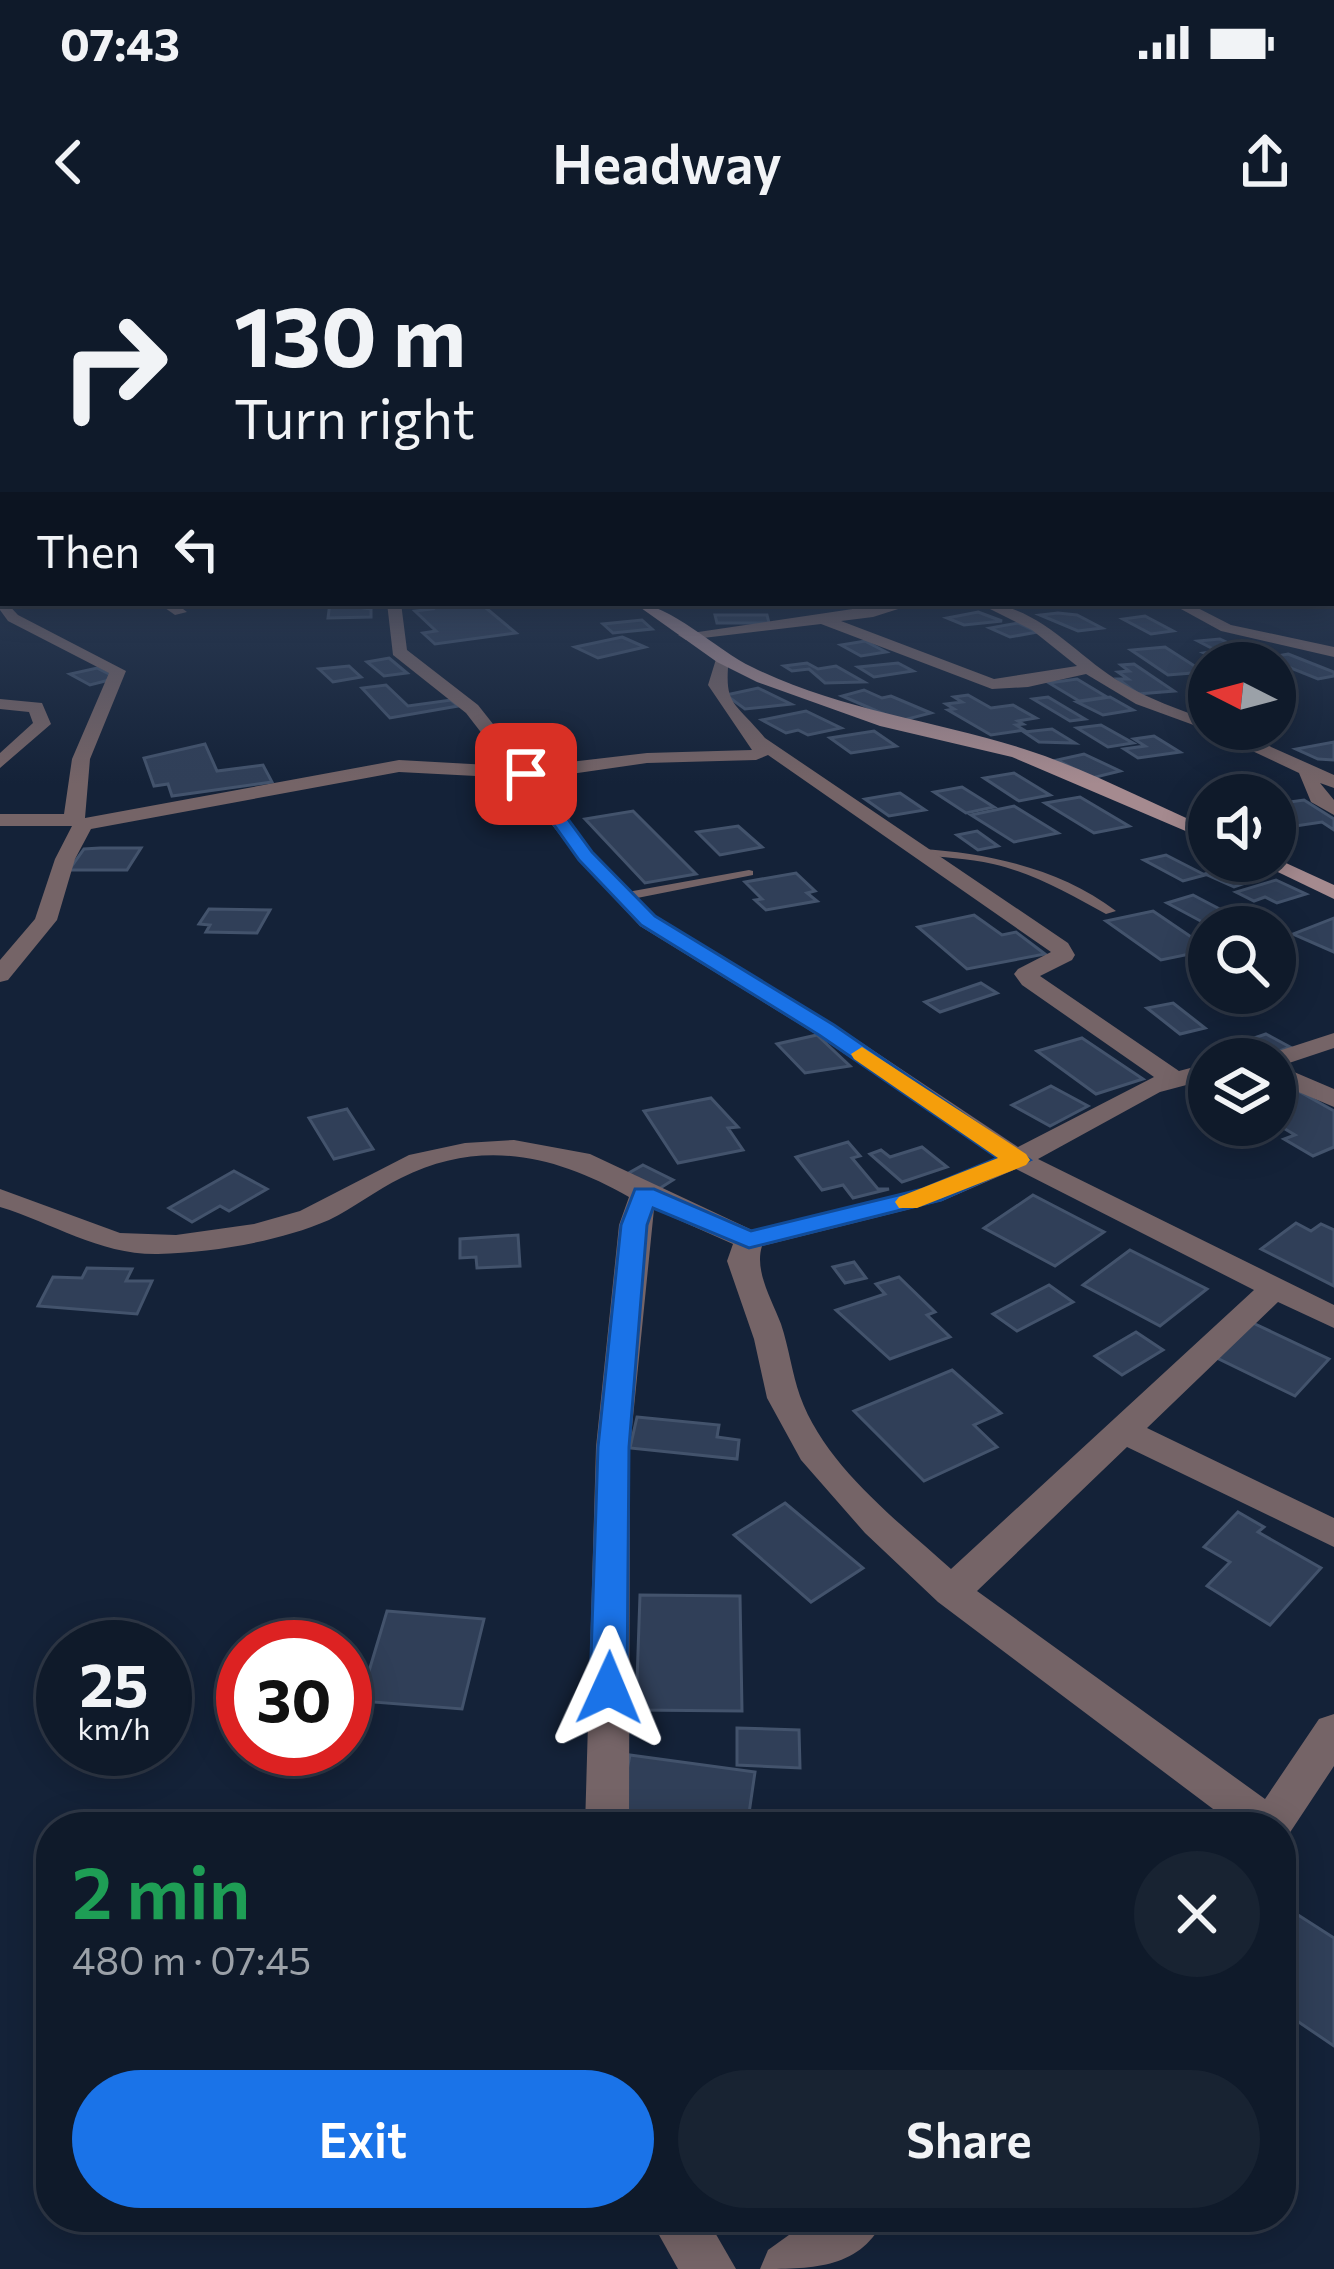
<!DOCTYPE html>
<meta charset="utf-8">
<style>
body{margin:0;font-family:Commissioner,sans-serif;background:#182332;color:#f1f3f6;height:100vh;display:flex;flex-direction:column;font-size:45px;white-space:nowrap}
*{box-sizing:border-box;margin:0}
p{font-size:39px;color:#9ba1a8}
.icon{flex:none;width:66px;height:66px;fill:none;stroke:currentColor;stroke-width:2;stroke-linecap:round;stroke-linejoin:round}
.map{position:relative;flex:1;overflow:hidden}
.sheet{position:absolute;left:36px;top:1572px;width:1260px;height:420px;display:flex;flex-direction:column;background:#0f1a2a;border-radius:48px;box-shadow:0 6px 30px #0003,0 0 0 3px #2f3847}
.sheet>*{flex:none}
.hud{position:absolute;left:0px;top:0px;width:1335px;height:366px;box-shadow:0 6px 30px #0003,0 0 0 3px #2f3847;background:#0f1a2a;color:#f1f3f6;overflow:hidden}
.needle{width:78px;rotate:276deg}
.tools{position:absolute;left:1188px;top:402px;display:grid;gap:24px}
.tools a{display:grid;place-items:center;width:108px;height:108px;border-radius:50%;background:#0f1a2a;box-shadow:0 6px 30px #0003,0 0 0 3px #2f3847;font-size:60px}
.speed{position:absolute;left:36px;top:1380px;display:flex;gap:24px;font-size:60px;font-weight:700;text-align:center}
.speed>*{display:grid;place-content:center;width:156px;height:156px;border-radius:50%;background:#0f1a2a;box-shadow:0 6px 30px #0003,0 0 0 3px #2f3847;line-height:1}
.speed small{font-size:30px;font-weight:400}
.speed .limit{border:18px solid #d22;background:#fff;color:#111}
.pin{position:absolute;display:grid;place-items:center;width:102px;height:102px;color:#fff;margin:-51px;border-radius:24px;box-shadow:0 6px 18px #0006}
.me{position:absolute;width:132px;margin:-66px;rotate:1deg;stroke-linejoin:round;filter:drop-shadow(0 0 9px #0008)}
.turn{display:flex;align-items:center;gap:42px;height:252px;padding:0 36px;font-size:54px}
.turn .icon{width:156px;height:156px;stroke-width:2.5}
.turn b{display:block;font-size:84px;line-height:102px}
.then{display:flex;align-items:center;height:114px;padding:0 36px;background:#0003;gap:24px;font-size:45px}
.round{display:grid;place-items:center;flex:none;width:126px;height:126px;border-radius:63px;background:#182332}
.overview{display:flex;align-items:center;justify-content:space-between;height:204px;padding:0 36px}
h1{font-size:72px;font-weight:600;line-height:90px;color:#1e9e55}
.cta{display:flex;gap:24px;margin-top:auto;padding:24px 36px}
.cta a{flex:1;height:138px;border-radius:72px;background:#1a73e8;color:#fff;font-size:48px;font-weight:600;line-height:138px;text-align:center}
.cta a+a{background:#182332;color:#f1f3f6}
.status{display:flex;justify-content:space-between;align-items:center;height:84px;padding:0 60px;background:#0f1a2a;direction:ltr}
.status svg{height:33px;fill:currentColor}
header{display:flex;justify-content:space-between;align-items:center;height:156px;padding:0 36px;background:#0f1a2a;font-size:54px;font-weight:600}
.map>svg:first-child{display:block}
</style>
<div class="status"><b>07:43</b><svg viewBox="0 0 49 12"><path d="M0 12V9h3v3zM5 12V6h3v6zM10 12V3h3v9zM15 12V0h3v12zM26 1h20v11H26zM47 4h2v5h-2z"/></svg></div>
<header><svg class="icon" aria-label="back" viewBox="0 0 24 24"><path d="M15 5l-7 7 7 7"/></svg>Headway<svg class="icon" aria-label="share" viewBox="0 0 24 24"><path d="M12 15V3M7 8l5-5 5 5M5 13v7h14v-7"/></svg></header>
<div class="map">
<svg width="1334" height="2029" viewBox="0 0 1334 2029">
<rect width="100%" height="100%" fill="#142238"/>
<g fill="#303f58" stroke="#43536c" stroke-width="3">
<polygon points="330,363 371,369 371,377 328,378"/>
<polygon points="425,363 480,363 516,393 435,404 423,393 436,391 415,371 432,369"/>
<polygon points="978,372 1002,381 964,385 947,378"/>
<polygon points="1058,373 1077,375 1102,388 1078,391 1040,375"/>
<polygon points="715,375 767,375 769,383 717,383"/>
<polygon points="1145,376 1173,391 1151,394 1123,379"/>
<polygon points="642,380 652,389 613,393 603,384"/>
<polygon points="1018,383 1037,392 1010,397 990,388"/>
<polygon points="622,397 645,407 598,418 575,407"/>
<polygon points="1220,399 1258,417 1222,421 1204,413 1217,411 1198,401"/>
<polygon points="865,401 886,412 861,416 841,405"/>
<polygon points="1165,407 1204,432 1168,435 1131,410"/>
<polygon points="1288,414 1334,432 1334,436 1318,439 1266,418"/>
<polygon points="389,418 407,433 384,436 367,422"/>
<polygon points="807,423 818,429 836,426 864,442 825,443 809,429 792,431 784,426"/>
<polygon points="898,423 913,431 874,437 858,427"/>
<polygon points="1134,424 1174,451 1138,454 1118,439 1128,439 1118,432 1129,431 1121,425"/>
<polygon points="349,426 361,437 333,442 319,429"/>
<polygon points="97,428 117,438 90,445 70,434"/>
<polygon points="1077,439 1107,457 1079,461 1049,443"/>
<polygon points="386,445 408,466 451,460 458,466 390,478 362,448"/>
<polygon points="758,448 791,464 745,469 726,455"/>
<polygon points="864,450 882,458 891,456 931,473 900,481 842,456"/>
<polygon points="968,455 991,468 1013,465 1036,478 1018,481 1023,484 1016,485 1024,490 991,495 948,470 954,469 946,464 962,462 954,457"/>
<polygon points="1048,457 1085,479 1070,481 1033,459"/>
<polygon points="1110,457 1133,470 1103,475 1077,462"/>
<polygon points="806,471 841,488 808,495 798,490 786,493 762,480"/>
<polygon points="1101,485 1133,503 1108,507 1077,488"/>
<polygon points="1052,489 1075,503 1039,502 1024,492"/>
<polygon points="874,491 896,506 851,513 830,498"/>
<polygon points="1154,496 1180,512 1138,518 1124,509 1145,506 1134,499"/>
<polygon points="1334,502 1334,520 1318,519 1296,509"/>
<polygon points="205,504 217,531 263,525 272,542 172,556 168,544 154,546 144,518"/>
<polygon points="1084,514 1120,531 1092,538 1057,520"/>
<polygon points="1014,533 1050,555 1019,561 984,538"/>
<polygon points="962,547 994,567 966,573 934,552"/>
<polygon points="900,553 925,570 889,576 865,559"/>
<polygon points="1080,557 1129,586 1094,593 1045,563"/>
<polygon points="1304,560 1334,579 1334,590 1322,582 1275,589 1275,564"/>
<polygon points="1014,566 1058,593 1014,602 971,575"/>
<polygon points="633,571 696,634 645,643 585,579"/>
<polygon points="738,586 762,607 720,615 697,592"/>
<polygon points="977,591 998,606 978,610 957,595"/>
<polygon points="100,608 141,608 127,630 69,630 84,609"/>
<polygon points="1166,615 1205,635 1183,641 1144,620"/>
<polygon points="1217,621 1237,621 1269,635 1234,647 1205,634 1228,626"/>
<polygon points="796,633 815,651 807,653 817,661 766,670 755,660 762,659 745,642"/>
<polygon points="1276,640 1306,654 1277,663 1265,657 1254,661 1236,652"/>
<polygon points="1193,655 1235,677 1208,685 1167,663"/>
<polygon points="209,669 270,670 257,693 206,692 210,685 199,684"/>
<polygon points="1153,671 1209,709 1209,710 1161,720 1106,681"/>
<polygon points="974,675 1002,695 1016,692 1045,714 967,729 918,687"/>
<polygon points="1334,678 1334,712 1293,694"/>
<polygon points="981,743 997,753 940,772 925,762"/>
<polygon points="1173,763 1205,788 1180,794 1147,768"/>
<polygon points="1266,794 1290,807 1269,815 1245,801"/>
<polygon points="817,795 850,826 805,833 777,804"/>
<polygon points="1082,798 1143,839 1096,854 1037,811"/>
<polygon points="1275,838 1334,871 1334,907 1313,916 1284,899 1295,895 1275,883"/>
<polygon points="1051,846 1088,866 1050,886 1012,865"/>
<polygon points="711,858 738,887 728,888 743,910 678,923 644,871"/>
<polygon points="347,869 373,909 334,919 309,878"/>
<polygon points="848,902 860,916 852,918 878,949 889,949 853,958 843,945 822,950 796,917"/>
<polygon points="922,907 947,927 902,942 870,914 881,910 890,917"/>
<polygon points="643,925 673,940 657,950 627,934"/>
<polygon points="234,931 267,949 229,971 220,966 192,982 169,968"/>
<polygon points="1033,955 1104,992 1055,1026 984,988"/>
<polygon points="1296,983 1311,991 1321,984 1334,990 1334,1046 1261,1009"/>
<polygon points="518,995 520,1026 477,1028 476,1017 460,1018 460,999"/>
<polygon points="1130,1010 1207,1049 1160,1086 1083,1045"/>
<polygon points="854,1022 866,1038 845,1043 833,1027"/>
<polygon points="87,1028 132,1029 126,1041 152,1041 137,1074 38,1066 53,1037 82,1038"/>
<polygon points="899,1037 935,1072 927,1075 950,1097 890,1119 836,1070 885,1054 876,1044"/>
<polygon points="1049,1045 1073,1062 1017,1091 993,1074"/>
<polygon points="1253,1083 1329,1119 1295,1156 1217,1118"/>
<polygon points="1136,1092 1163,1110 1122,1135 1095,1116"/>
<polygon points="952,1130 1001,1173 974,1185 997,1207 924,1241 854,1171"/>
<polygon points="637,1177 719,1185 717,1197 739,1200 737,1219 630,1208"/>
<polygon points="785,1263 863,1328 811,1362 734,1295"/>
<polygon points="1238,1272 1264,1287 1258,1292 1321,1328 1270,1385 1207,1346 1230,1322 1204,1307"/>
<polygon points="640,1355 740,1356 742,1471 636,1470"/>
<polygon points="387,1371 484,1379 462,1469 360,1461"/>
<polygon points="737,1488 799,1490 800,1528 737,1525"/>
<polygon points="630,1515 755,1532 747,1587 616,1587"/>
<polygon points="1281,1664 1334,1698 1334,1806 1281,1770"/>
</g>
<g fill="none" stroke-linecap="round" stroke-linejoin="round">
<g fill="#756467" fill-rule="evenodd">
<path d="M 921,609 C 989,613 1061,629 1116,671 L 1106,674 C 1070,654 1033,633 993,624 C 968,618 942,618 917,614 L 917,610 Z"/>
<polygon points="749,630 753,631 753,635 622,661 616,657 622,653"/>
</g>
<g fill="#756467" fill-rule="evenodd">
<path d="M 0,356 L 18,375 L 126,431 L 90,519 L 85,578 L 399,520 L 507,526 L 466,473 L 393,415 L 387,363 L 401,363 L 407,410 L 478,465 L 527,527 L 647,513 L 752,510 L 708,445 L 717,416 L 729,416 C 724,466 732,459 765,498 L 1068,703 L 1075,715 L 1072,720 L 1040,736 L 1179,831 L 1209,823 L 1209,839 L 1160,852 L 1038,919 L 1334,1065 L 1334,1088 L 1278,1062 L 1147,1188 L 1334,1278 L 1334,1307 L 1127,1207 L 977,1351 L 1265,1559 L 1319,1479 L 1334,1474 L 1334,1526 L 1285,1600 L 1281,1602 L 1281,1587 L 1237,1587 L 938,1362 L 865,1293 L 801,1220 L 767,1158 L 754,1099 L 727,1021 L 733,1004 L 654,969 L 630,1207 L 629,1587 L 585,1587 L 596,1207 L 619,985 L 629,957 C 555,915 481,898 401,938 C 376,950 354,968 329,980 C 278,1002 214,1012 158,1014 C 100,1015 53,983 0,967 L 0,949 L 120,993 L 176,995 L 254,984 L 300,971 L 409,915 L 465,903 L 514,900 L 590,914 L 752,990 L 922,949 L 997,918 L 817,795 L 640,686 L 579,620 L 516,538 L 399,532 L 91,589 L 75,619 L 57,680 L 8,740 L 0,742 L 0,720 L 35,679 L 55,619 L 72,586 L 0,586 L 0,574 L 64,574 L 72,519 L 109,433 L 8,381 L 0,370 ZM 768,515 L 1051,712 L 1018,729 L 1014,734 L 1022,745 L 1154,837 L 1018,907 L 835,785 L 656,676 L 593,612 L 536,539 L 647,523 L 756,520 ZM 1016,929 L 1254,1050 L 951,1329 C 898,1281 825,1226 800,1156 C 792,1133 789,1108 781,1084 C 772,1060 754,1031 762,1006 L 942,961 Z"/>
<polygon points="158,363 175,363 187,372 175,375"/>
<path d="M 893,363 L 917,363 L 873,377 L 841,381 L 994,439 L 1077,426 L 1032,390 L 978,363 C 1038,363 1074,415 1122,443 C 1149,459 1179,470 1209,480 L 1209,489 L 1231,489 L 1334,535 L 1334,548 L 1320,543 L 1334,560 L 1334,575 L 1311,562 L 1299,533 L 1210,491 L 1136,464 L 1086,434 L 1028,447 L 992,449 L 821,384 L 686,400 L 678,395 Z"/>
<polygon points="1170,363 1188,363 1231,385 1334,407 1334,417 1221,391"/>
<polygon points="0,459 42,463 51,484 0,528 0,513 33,483 29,472 0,469"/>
<polygon points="1334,793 1334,808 1280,826 1334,849 1334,867 1275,842 1275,819 1263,819 1266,815"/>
<polygon points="649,1977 706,1977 736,2029 678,2029"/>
<path d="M 814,1977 L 885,1977 C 862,2029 812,2029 760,2029 L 768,2010 Z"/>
</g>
<g fill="#a58a8f" fill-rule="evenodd">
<path d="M 634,363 C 669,363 718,411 752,427 C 838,470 933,480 1024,509 C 1087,529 1148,562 1209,588 L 1209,601 L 1012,517 L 880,486 L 757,442 L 717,422 Z"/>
<polygon points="1275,618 1334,645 1334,659 1255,621"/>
</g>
</g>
<linearGradient id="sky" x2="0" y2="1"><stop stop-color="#0b131f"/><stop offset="0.48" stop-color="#34445e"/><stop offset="1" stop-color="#34445e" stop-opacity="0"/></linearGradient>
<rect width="1334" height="544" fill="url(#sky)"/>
<polygon fill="#1a73e8" stroke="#114b97" stroke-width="3" points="521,530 532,530 592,612 655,676 834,785 1030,920 941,960 749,1008 653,968 647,985 629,1207 627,1448 622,1458 609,1463 596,1458 590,1448 598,1207 621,985 635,949 654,949 751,991 923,949 998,918 819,795 641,685 579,620 518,534"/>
<polygon fill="#f59e0b" points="862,807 1026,914 1030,920 1026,925 917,968 899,968 895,962 899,957 998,918 854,819 851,814"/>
</svg>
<div class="tools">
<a><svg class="needle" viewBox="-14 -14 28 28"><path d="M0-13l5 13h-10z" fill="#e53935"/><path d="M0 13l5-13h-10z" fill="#9ba1a8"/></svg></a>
<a><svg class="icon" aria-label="sound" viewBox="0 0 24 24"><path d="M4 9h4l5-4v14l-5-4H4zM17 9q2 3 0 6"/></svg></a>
<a><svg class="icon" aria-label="search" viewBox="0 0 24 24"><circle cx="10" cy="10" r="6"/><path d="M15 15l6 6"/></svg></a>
<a><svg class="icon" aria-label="layers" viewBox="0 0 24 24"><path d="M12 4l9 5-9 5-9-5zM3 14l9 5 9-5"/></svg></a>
</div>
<div class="speed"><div>25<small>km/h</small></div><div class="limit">30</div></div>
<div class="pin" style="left:526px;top:534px;background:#d93025"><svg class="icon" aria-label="arrive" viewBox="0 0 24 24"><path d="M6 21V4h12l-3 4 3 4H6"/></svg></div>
<svg class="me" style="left:609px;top:1448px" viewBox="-20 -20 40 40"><path d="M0-17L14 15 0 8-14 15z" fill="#1a73e8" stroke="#fff" stroke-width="4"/></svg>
<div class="hud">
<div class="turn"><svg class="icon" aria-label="right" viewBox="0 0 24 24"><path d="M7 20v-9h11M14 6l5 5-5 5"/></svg><div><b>130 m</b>Turn right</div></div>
<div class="then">Then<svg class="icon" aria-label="left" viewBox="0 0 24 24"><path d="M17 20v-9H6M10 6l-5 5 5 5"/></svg></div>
</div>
<section class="sheet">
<div class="overview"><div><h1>2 min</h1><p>480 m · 07:45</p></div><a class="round"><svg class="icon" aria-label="close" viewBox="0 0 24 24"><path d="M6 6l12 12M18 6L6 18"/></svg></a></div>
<div class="cta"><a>Exit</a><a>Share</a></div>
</section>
</div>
